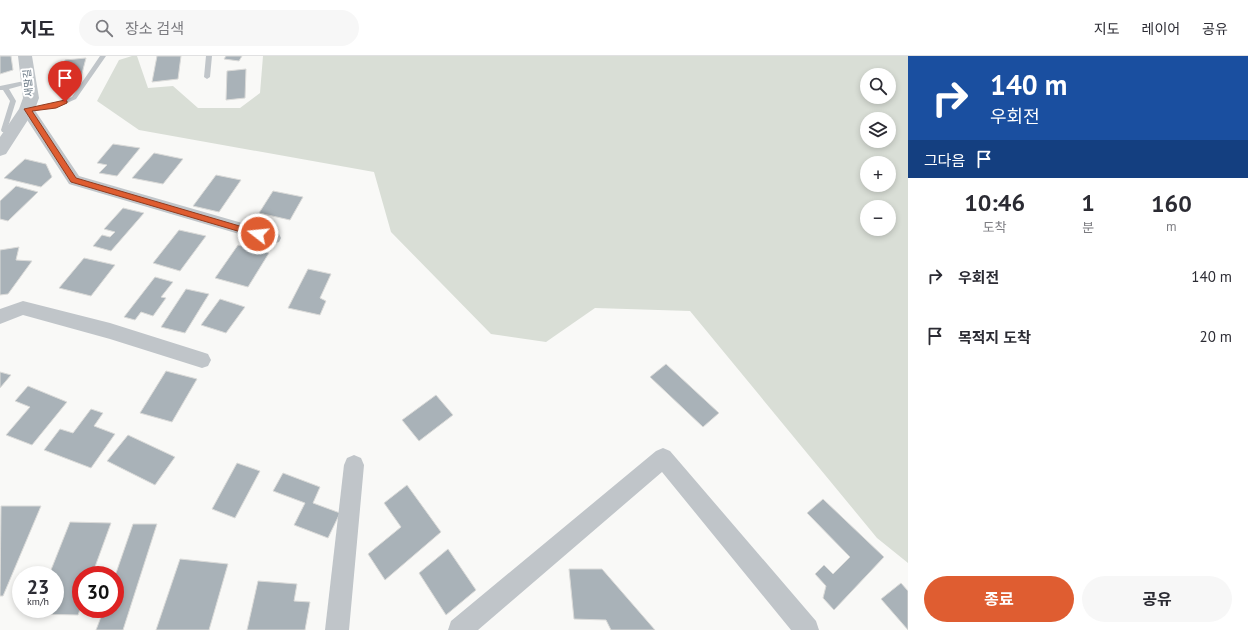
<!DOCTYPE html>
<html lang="ko">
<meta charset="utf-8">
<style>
body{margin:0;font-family:"PT Sans","Noto Sans KR",sans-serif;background:#f7f7f7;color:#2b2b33;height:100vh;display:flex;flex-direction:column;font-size:15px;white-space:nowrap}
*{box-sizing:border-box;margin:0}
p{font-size:13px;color:#7c7c81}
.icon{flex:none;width:22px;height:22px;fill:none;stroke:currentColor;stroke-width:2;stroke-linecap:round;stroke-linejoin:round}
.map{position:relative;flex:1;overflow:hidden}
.details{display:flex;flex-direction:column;background:#fff;width:340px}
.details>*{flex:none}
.hud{background:#1a4fa0;color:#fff;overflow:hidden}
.controls{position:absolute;left:860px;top:12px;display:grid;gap:8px}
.controls a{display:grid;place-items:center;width:36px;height:36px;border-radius:50%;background:#fff;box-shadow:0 2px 6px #0003;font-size:20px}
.speed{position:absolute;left:12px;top:510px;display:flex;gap:8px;font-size:20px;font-weight:700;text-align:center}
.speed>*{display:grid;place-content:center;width:52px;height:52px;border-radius:50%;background:#fff;box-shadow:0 2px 6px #0003;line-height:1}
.speed small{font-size:10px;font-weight:400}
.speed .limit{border:6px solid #d22;background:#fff;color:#111}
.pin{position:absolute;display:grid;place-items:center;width:34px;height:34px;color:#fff;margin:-41px -17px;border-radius:50% 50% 50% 0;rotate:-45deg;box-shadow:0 0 4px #0007}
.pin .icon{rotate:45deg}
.me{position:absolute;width:44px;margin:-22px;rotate:286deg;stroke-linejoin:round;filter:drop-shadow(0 0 3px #0008)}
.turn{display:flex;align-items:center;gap:14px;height:84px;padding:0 16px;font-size:18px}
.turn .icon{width:52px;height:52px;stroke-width:2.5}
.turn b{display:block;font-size:28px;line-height:34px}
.then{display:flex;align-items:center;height:38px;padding:0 16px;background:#0003;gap:8px;font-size:15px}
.eta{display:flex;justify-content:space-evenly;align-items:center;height:68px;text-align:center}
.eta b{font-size:24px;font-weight:700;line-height:28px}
.action{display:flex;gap:8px;margin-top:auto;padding:8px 16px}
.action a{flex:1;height:46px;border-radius:24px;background:#df5d31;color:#fff;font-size:16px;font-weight:700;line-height:46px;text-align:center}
.action a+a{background:#f7f7f7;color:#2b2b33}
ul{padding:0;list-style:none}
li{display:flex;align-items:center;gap:12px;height:60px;padding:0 16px}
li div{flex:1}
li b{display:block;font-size:15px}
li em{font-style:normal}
header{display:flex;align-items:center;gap:24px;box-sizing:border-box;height:56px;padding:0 20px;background:#fff;border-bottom:1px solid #e1e1e2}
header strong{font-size:19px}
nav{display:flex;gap:22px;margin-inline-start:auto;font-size:14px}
.search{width:280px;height:36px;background:#f7f7f7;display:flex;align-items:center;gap:10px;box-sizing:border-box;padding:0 14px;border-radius:22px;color:#7c7c81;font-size:15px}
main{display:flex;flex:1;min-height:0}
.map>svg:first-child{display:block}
</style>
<header>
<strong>지도</strong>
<div class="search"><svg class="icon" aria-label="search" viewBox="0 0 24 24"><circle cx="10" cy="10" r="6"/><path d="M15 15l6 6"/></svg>장소 검색</div>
<nav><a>지도</a><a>레이어</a><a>공유</a></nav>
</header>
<main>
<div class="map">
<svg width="908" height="574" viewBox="0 0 908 574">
<rect width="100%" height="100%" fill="#f9f9f7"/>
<path fill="#d9ded6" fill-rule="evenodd" d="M 132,0 L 137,0 L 148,32 L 173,30 L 198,52 L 240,52 L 260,37 L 263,0 L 908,0 L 908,507 L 877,482 L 690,255 L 595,252 L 546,286 L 491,278 L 391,176 L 374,116 L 139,74 L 97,45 L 119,4 ZM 867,19 L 889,19 L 889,41 L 867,41 ZM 867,63 L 889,63 L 889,85 L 867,85 ZM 867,107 L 889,107 L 889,129 L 867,129 ZM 867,151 L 889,151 L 889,173 L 867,173 Z"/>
<g fill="#a9b2b8" stroke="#dbdbd9">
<polygon points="0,0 11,0 13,14 0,18"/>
<polygon points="157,0 181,0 178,23 152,26"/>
<polygon points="226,0 242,0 239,5 224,3"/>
<polygon points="86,2 78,33 57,36 65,4"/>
<polygon points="246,13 245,42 226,44 227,15"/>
<polygon points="113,88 140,92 117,120 99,117 107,109 97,107"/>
<polygon points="154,97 183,103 163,128 132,122"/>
<polygon points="25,103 46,108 52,121 41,131 4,122"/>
<polygon points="216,119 241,124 219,156 193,150"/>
<polygon points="16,130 38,136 8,165 0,163 0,145"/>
<polygon points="273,135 303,141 290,164 259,157"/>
<polygon points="123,152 144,157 111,195 93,190 102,179 110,181 115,176 104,173"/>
<polygon points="179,174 206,180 180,215 153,207"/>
<polygon points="238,189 269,197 248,231 215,222"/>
<polygon points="19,191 16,204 32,205 8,238 0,239 0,194"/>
<polygon points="84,202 115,209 91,240 59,232"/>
<polygon points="308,213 331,218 320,242 326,245 320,259 288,252"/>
<polygon points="155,221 173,226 161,241 166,242 153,260 141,256 135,264 124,261"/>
<polygon points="186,233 209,238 185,277 161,271"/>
<polygon points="220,243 245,251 226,277 201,269"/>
<polygon points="666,308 719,357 703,371 650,321"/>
<polygon points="166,315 197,323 172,366 140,357"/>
<polygon points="0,316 11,319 0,332"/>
<polygon points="28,330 67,346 32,389 6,379 30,351 15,345"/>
<polygon points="436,339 453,359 419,385 402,364"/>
<polygon points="91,353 103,357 94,370 115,378 91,412 44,394 60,373 73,377"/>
<polygon points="128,379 175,401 155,429 107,405"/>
<polygon points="237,407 260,415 235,462 212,453"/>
<polygon points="283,417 320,431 313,447 340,457 328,482 294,469 305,447 273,435"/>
<polygon points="407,429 441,476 385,524 368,498 401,471 384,447"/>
<polygon points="823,443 884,501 834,554 823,542 826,530 815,518 824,509 833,518 850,501 807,457"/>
<polygon points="1,450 41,450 3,540 0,540"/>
<polygon points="70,466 111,467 92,519 81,519 81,551 78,559 34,558 36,553 55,553 55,519 49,519"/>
<polygon points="133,468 157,468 123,574 96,574 104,553 115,553 115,520"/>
<polygon points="448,493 476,534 446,559 419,517"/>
<polygon points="180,503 228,508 209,574 156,574"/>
<polygon points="569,513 602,513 655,574 611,574 606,564 574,563"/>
<polygon points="258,525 297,528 294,545 310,546 305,574 247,574"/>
<polygon points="901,527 908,535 908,574 881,543"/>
</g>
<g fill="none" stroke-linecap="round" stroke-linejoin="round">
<g fill="#c0c5c9" fill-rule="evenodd">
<polygon points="100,0 106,0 76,43 56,52 25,54 25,52 55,48 72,41"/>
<polygon points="206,0 212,0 210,21 207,23 204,21"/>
<polygon points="29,24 31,25 31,27 9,33 16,45 7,74 4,76 2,76 1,74 10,45 3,34 0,34 0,30"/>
</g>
<g fill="#c0c5c9" fill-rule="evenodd">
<polygon points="27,49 32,50 79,120 273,176 279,178 281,182 279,186 273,188 69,128 20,53 22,50"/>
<polygon points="23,245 110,267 202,296 208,298 211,304 208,310 202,312 110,283 23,259 0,268 0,253"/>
<polygon points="663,392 670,395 816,565 819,574 791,574 662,416 478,574 448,574 451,565 656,395"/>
<polygon points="354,399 361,402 364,409 349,574 325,574 344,409 347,402"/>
</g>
<polygon fill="#c0c5c9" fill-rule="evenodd" points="18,0 32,0 39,42 35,53 6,98 0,100 0,81 19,53 23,42"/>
</g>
<polygon fill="#df5d31" stroke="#913c20" points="65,44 67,45 67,47 56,52 32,55 76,122 260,176 260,180 258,181 71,126 24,53"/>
<g text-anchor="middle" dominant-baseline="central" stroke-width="4" stroke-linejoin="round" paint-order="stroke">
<g font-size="10" fill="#657481" stroke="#fff">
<text transform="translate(28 27) rotate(-95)">새말길</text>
</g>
</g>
</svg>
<div class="controls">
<a><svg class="icon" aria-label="search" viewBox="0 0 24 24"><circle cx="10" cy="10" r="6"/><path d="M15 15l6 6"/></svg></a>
<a><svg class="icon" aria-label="layers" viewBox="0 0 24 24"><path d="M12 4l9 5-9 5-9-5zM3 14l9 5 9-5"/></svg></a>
<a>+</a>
<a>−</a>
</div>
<div class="speed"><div>23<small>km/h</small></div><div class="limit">30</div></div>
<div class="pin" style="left:65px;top:46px;background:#d93025"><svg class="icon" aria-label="arrive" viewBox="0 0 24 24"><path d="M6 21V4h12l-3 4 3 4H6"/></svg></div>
<svg class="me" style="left:258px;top:178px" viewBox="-20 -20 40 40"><circle r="17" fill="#df5d31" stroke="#fff" stroke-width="3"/><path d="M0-11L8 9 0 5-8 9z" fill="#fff"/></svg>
</div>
<section class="details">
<div class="hud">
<div class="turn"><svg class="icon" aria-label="right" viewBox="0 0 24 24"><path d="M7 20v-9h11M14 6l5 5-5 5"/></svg><div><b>140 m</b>우회전</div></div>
<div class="then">그다음<svg class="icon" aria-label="arrive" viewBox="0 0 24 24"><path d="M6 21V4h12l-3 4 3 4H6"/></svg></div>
</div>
<div class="eta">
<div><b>10:46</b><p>도착</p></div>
<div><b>1</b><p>분</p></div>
<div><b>160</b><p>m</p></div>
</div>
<ul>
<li><svg class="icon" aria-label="right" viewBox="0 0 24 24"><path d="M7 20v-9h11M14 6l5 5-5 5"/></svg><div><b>우회전</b></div><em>140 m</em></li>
<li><svg class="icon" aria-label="arrive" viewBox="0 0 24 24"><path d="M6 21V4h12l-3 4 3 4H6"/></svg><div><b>목적지 도착</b></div><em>20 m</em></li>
</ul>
<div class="action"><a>종료</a><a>공유</a></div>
</section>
</main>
